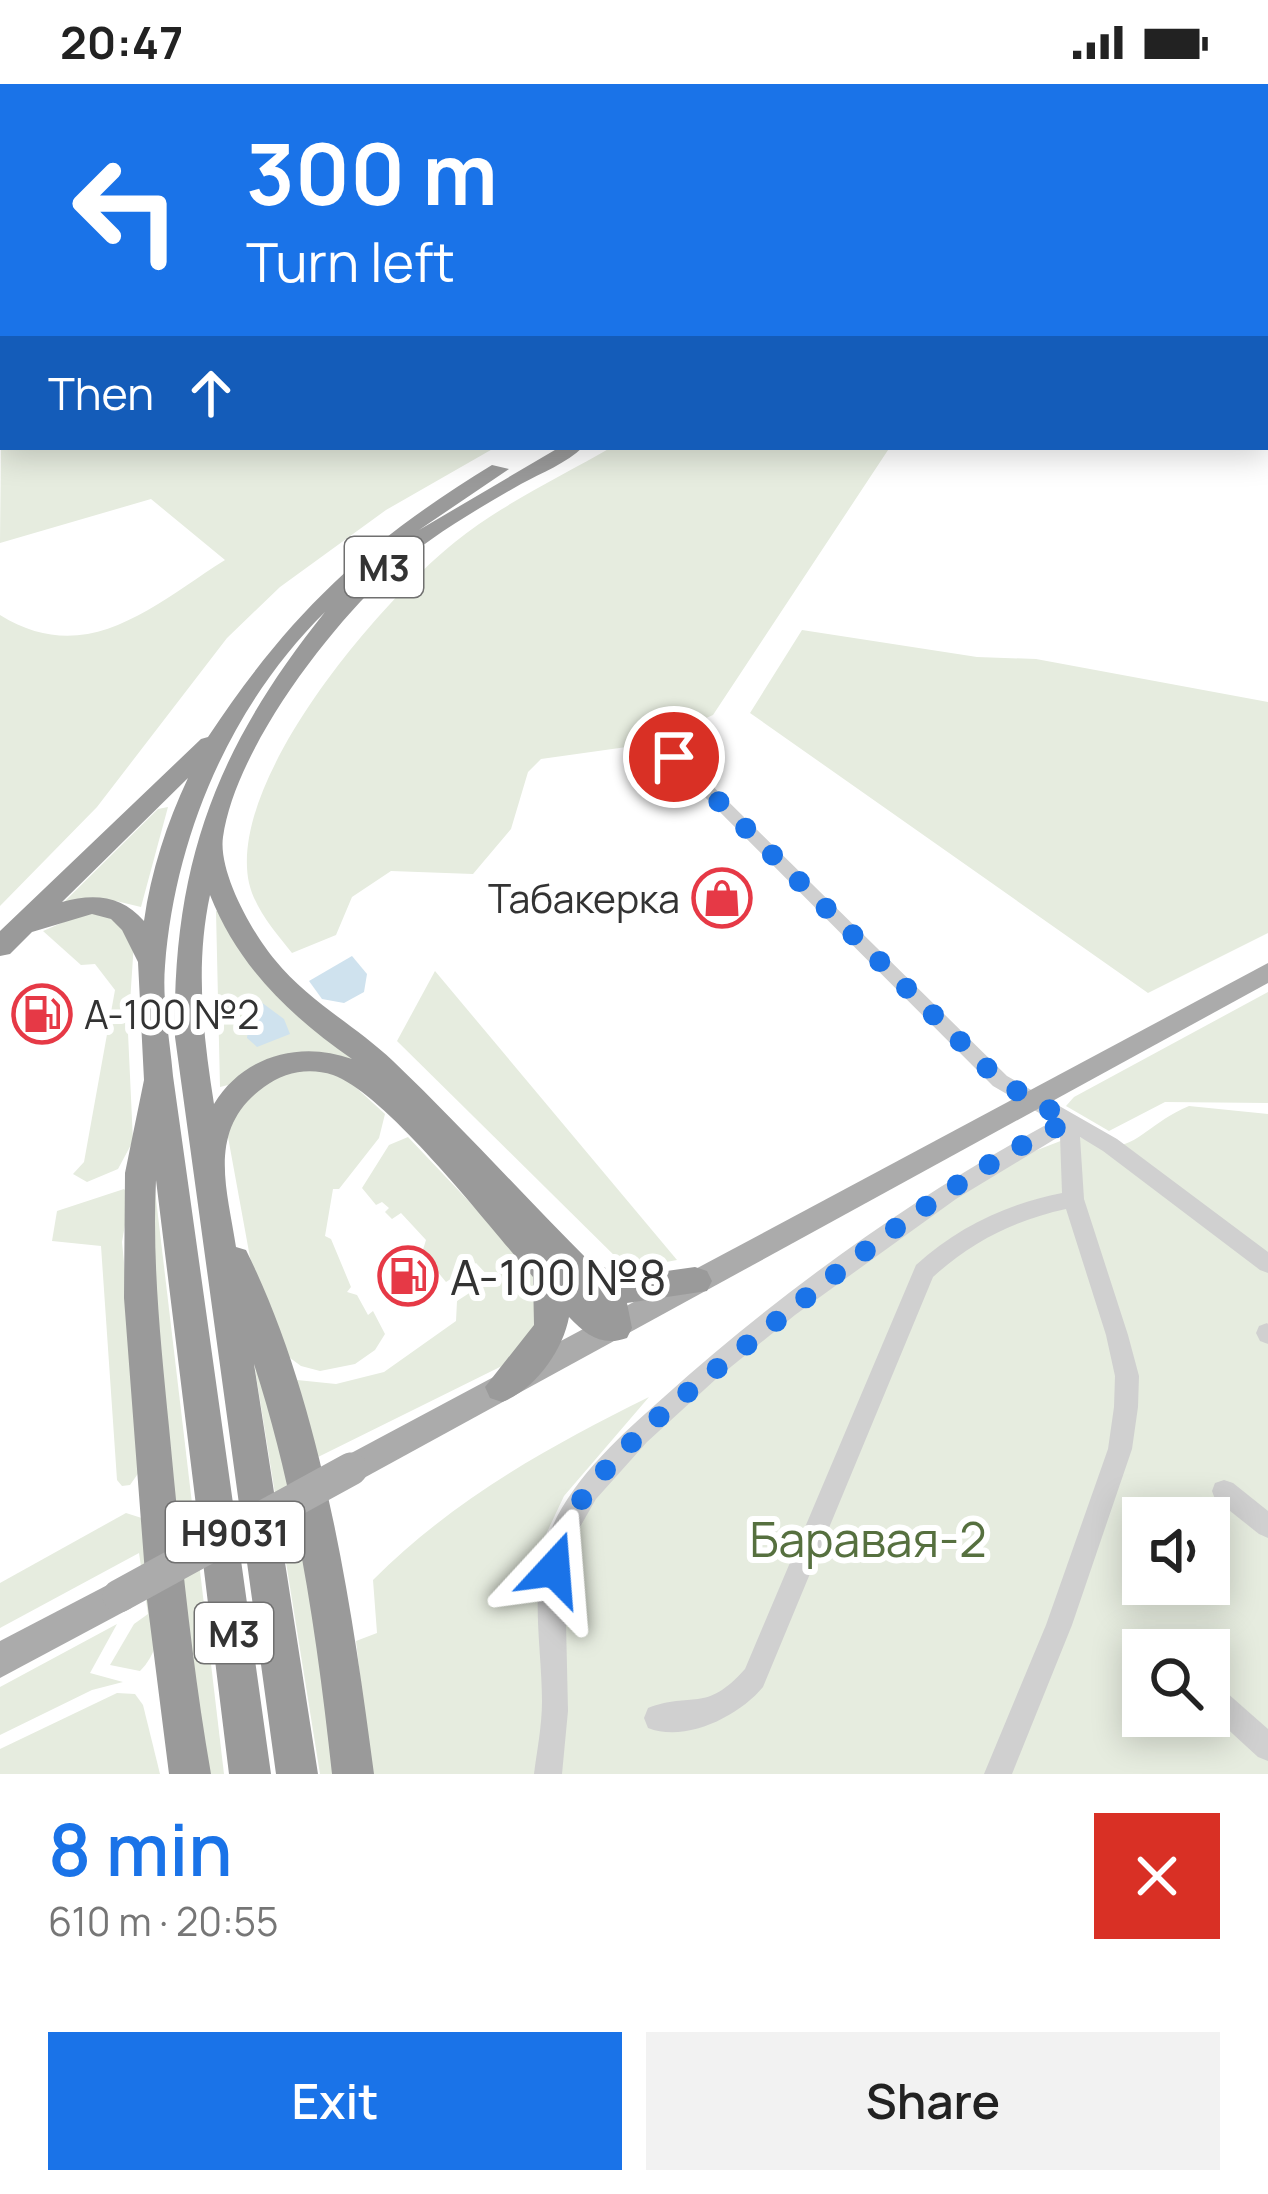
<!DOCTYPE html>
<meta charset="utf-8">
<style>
body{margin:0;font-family:Manrope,sans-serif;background:#f2f2f2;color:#222;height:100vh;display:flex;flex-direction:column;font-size:45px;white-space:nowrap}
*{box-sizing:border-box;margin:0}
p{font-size:39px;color:#767676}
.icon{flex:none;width:66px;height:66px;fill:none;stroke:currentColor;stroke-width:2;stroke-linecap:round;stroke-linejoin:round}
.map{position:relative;height:1690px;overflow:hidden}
.sheet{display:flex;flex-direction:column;background:#fff;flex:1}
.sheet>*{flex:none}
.banner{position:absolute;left:0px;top:0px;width:1269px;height:366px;box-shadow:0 6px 30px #0003;background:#1a73e8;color:#fff;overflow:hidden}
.tools{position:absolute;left:1122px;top:1413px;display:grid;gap:24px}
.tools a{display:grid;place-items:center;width:108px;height:108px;border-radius:0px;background:#fff;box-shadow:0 6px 30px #0003;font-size:60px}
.pin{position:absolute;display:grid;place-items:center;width:102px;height:102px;color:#fff;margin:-51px;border:6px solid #fff;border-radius:50%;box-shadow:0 3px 12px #0007}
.me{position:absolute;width:132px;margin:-66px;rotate:19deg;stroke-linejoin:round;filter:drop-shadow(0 0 9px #0008)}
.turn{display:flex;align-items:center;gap:42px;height:252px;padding:0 48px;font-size:54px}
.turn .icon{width:156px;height:156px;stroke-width:2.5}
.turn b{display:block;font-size:84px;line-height:102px}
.then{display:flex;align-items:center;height:114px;padding:0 48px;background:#0003;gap:24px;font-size:45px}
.round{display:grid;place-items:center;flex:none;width:126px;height:126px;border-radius:0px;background:#f2f2f2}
.head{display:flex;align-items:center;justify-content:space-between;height:204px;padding:0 48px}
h1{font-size:72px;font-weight:600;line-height:90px;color:#1a73e8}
.action{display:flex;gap:24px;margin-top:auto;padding:24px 48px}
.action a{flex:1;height:138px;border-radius:0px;background:#1a73e8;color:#fff;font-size:48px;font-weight:600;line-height:138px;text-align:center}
.action a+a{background:#f2f2f2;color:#222}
.status{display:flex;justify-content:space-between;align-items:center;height:84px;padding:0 60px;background:#fff;direction:ltr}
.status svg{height:33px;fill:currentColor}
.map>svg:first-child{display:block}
</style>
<div class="status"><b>20:47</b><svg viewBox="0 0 49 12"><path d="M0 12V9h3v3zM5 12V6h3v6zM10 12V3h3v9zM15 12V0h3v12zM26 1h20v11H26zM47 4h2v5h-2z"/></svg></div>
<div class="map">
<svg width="1268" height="1690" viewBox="0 0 1268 1690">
<rect width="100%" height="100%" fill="#fff"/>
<g fill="#e6ecdf" fill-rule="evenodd">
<path d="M 3,150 L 3,363 L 496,363 L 386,426 L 280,503 L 227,554 L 97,723 L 0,822 L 0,531 C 87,585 152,522 225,476 L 151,415 L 0,459 Z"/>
<path d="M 612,363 L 890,363 L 713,631 L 648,660 L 541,675 L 528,688 L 511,745 L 473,790 L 391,787 L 352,813 L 336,851 L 292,869 C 276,849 255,825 249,799 C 227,696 380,518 455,458 C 502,420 560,393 612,363 Z"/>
<polygon points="802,546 977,573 1036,575 1268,618 1268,849 1148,909 750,629"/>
<polygon points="168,723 141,823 116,817 63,819 158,725"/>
<polygon points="216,827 223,827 371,981 342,973 220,1003"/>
<polygon points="87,828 111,832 134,858 128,949 133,1057 118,1085 87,1098 73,1090 84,1078 115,906 95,880 81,881 43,847"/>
<polygon points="435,887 677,1176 628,1185 397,957"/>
<polygon points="1268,908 1268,1019 1165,1018 1109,1047 1066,1022 1074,1013"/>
<polygon points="292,984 339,988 385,1030 379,1054 339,1105 333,1105 325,1152 331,1155 351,1203 347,1208 357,1211 368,1231 373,1227 385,1250 375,1266 355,1280 320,1287 301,1282 282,1268 251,1179 226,1042 236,1017"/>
<path d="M 1189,1022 L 1268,1030 L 1268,1690 L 548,1690 L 561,1487 L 581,1429 L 666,1334 L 772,1247 L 988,1085 L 1076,1051 C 1132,1081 1138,1043 1189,1022 ZM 1143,1434 L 1209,1434 L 1209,1500 L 1143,1500 ZM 1143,1566 L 1209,1566 L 1209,1632 L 1143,1632 Z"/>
<polygon points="408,1053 533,1185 548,1225 504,1281 312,1376 292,1301 297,1296 336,1300 384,1288 456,1237 457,1217 491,1195 476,1179 446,1198 422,1169 426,1156 401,1129 392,1135 385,1128 389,1124 382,1118 376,1121 362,1104 389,1061"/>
<polygon points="154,1098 224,1690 205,1690 149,1199"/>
<polygon points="124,1105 130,1112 122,1158 144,1381 130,1401 122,1402 117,1396 101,1162 52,1157 57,1127"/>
<polygon points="254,1279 291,1375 341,1690 320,1690"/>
<path d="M 649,1313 L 564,1412 L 540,1463 L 545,1630 L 535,1690 L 371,1690 L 356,1557 L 377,1549 L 373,1496 C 454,1415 548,1363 649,1313 Z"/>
<path d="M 126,1429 L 151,1437 C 155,1481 176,1552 140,1587 L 110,1581 L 134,1540 L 148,1530 L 139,1469 L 0,1544 L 0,1499 Z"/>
<polygon points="117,1540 90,1589 123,1598 92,1606 0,1651 0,1603"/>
<polygon points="117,1609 135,1610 143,1621 160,1690 0,1690 0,1665"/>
</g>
<g fill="#cfe2ee">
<polygon points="352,872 367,890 364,908 344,919 322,915 309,897"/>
<polygon points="261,918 284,935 290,950 257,963 247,954 251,925"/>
</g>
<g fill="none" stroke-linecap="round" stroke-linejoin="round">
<g fill="#d0d0d0" fill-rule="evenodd">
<polygon points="956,0 965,0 967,3 958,3"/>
<rect x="1266" y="49" width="2" height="6"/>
<rect x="0" y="69" width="3" height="6"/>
<path d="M 674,668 L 680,670 L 1007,992 L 1117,1055 L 1268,1168 L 1268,1189 L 1260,1186 L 1103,1067 L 1080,1053 L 1084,1115 L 1128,1251 L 1139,1292 L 1138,1323 L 1132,1365 L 1072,1541 L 1012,1690 L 984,1690 L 1046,1541 L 1108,1365 L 1114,1323 L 1115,1292 L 1106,1251 L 1066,1125 C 1015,1136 971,1158 933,1193 L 763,1603 C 739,1632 686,1659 648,1644 L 644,1634 L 648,1624 C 692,1607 705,1630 745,1585 L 916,1181 C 958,1143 1007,1120 1062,1109 L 1060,1052 L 956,1115 L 795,1231 L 716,1295 L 647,1358 L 596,1415 L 572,1457 L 565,1494 L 568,1627 L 562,1690 L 534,1690 C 537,1666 542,1642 542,1617 C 542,1564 529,1504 548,1453 C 569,1397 621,1351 664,1313 C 782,1207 914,1112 1053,1037 L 993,1002 L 668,676 L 666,673 Z"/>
<polygon points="1267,1239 1268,1240 1268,1260 1260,1257 1256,1249 1259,1242"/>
<polygon points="1224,1396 1233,1399 1268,1427 1268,1454 1259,1450 1215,1415 1212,1407 1215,1399"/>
<polygon points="1152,1546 1169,1557 1173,1566 1143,1568 1139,1559 1143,1550"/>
<polygon points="1209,1597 1218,1601 1268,1645 1268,1677 1258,1673 1209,1628"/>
</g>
<g fill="#ababab" fill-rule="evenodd">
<rect x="870" y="0" width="12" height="3"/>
<polygon points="887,0 899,0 900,3 888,3"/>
<polygon points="1268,879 1268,899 362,1395 351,1400 340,1395 335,1385 340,1375"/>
<polygon points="119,1495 131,1500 136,1512 131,1524 0,1594 0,1557"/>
</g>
<g fill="#9a9a9a" fill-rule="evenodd">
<polygon points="894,0 909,0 911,3 896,3"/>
<rect x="1266" y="69" width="2" height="8"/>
<rect x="0" y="141" width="3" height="10"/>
<path d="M 560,363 L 583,363 C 567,379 541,389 521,400 C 474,427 425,455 385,493 C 324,550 235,668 223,753 C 218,788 252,849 275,876 C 309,918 355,941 393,977 C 461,1042 524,1112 591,1179 L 631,1192 L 695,1183 L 707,1187 L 712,1197 L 707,1207 L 627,1219 L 632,1244 L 627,1254 C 602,1263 586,1251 569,1233 C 563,1266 535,1306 502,1318 L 490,1314 L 485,1303 L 534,1241 L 533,1193 C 491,1145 387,1010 333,991 C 309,983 284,988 264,1003 C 206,1045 227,1104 236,1163 L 246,1166 C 322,1319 352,1522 374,1690 L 332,1690 C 317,1551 297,1413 254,1280 L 318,1690 L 276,1690 L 175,953 C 172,779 217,663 325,528 C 231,621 175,751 165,882 C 162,918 170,956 173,992 L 271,1690 L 229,1690 L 156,1096 C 152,1179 161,1261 169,1343 C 180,1459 191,1575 211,1690 L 169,1690 L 147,1516 L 124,1214 L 125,1089 L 144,996 L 138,878 L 122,846 L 111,835 L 92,830 L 32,848 L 10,870 L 0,872 L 0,847 L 201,655 L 208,653 C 290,529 366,458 492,381 L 509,385 L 419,446 ZM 188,694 C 167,739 151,787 144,837 C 122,811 93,809 62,818 ZM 210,811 C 238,882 290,932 352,975 C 300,956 243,972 214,1020 C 203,951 195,881 210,811 Z"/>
</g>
<polyline stroke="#ababab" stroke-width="33" points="119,1512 351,1385"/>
</g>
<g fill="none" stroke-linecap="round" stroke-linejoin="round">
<path stroke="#1a73e8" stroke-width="21" stroke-dasharray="0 37.8" d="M 554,1485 C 558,1464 563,1444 575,1425 C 625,1352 700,1299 768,1244 C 863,1168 958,1090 1069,1037 L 1000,997 L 674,673"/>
</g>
<defs>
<g id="shop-ring" transform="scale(3)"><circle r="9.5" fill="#fff" stroke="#e63946" stroke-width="1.5"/><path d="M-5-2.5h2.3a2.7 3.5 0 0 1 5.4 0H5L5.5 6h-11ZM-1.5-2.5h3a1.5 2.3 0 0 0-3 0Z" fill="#e63946"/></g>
<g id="fuel-ring" transform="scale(3)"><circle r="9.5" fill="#fff" stroke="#e63946" stroke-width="1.5"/><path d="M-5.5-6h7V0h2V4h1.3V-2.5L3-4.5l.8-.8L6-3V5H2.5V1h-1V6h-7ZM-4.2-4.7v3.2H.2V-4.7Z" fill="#e63946"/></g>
</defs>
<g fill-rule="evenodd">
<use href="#shop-ring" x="722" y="814"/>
<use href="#fuel-ring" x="42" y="930"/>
<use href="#fuel-ring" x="408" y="1192"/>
</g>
<g text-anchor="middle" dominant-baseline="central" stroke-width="12" stroke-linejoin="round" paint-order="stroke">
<g fill="#fff" stroke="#707070" stroke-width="3">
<rect x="345" y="453" width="78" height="60" rx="9"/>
<rect x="166" y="1418" width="138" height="60" rx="9"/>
<rect x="195" y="1519" width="78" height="60" rx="9"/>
</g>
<g font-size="36" font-weight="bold" fill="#333">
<text x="384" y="483">М3</text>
<text x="235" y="1448">Н9031</text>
<text x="234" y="1549">М3</text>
</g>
<g font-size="39" fill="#333" stroke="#fff" text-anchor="end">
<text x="680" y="814">Табакерка</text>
<text x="84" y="930" text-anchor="start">А-100 №2</text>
</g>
<g font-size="48" fill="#333" stroke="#fff" text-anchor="start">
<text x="450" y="1192">A-100 №8</text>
</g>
<g font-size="48" fill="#56703f" stroke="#fff">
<text x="868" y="1454">Баравая-2</text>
</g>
</g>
</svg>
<div class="tools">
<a><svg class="icon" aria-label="sound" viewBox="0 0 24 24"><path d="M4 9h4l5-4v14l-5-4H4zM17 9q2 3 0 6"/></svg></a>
<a><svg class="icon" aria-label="search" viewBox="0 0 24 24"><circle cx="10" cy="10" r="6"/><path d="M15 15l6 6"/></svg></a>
</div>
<div class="pin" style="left:674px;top:673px;background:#d93025"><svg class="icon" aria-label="arrive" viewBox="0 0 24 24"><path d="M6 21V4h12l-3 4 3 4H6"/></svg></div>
<svg class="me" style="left:554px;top:1485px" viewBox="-20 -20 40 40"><path d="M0-17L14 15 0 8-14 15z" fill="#1a73e8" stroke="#fff" stroke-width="4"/></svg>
<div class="banner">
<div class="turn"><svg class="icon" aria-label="left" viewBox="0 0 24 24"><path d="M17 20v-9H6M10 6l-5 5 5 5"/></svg><div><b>300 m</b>Turn left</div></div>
<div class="then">Then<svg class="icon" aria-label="ahead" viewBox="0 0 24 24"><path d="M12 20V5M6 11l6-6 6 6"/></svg></div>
</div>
</div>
<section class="sheet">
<div class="head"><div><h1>8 min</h1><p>610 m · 20:55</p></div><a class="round" style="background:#d93025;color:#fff"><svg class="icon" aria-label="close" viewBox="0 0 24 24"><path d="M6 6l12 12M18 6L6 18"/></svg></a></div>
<div class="action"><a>Exit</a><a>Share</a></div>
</section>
